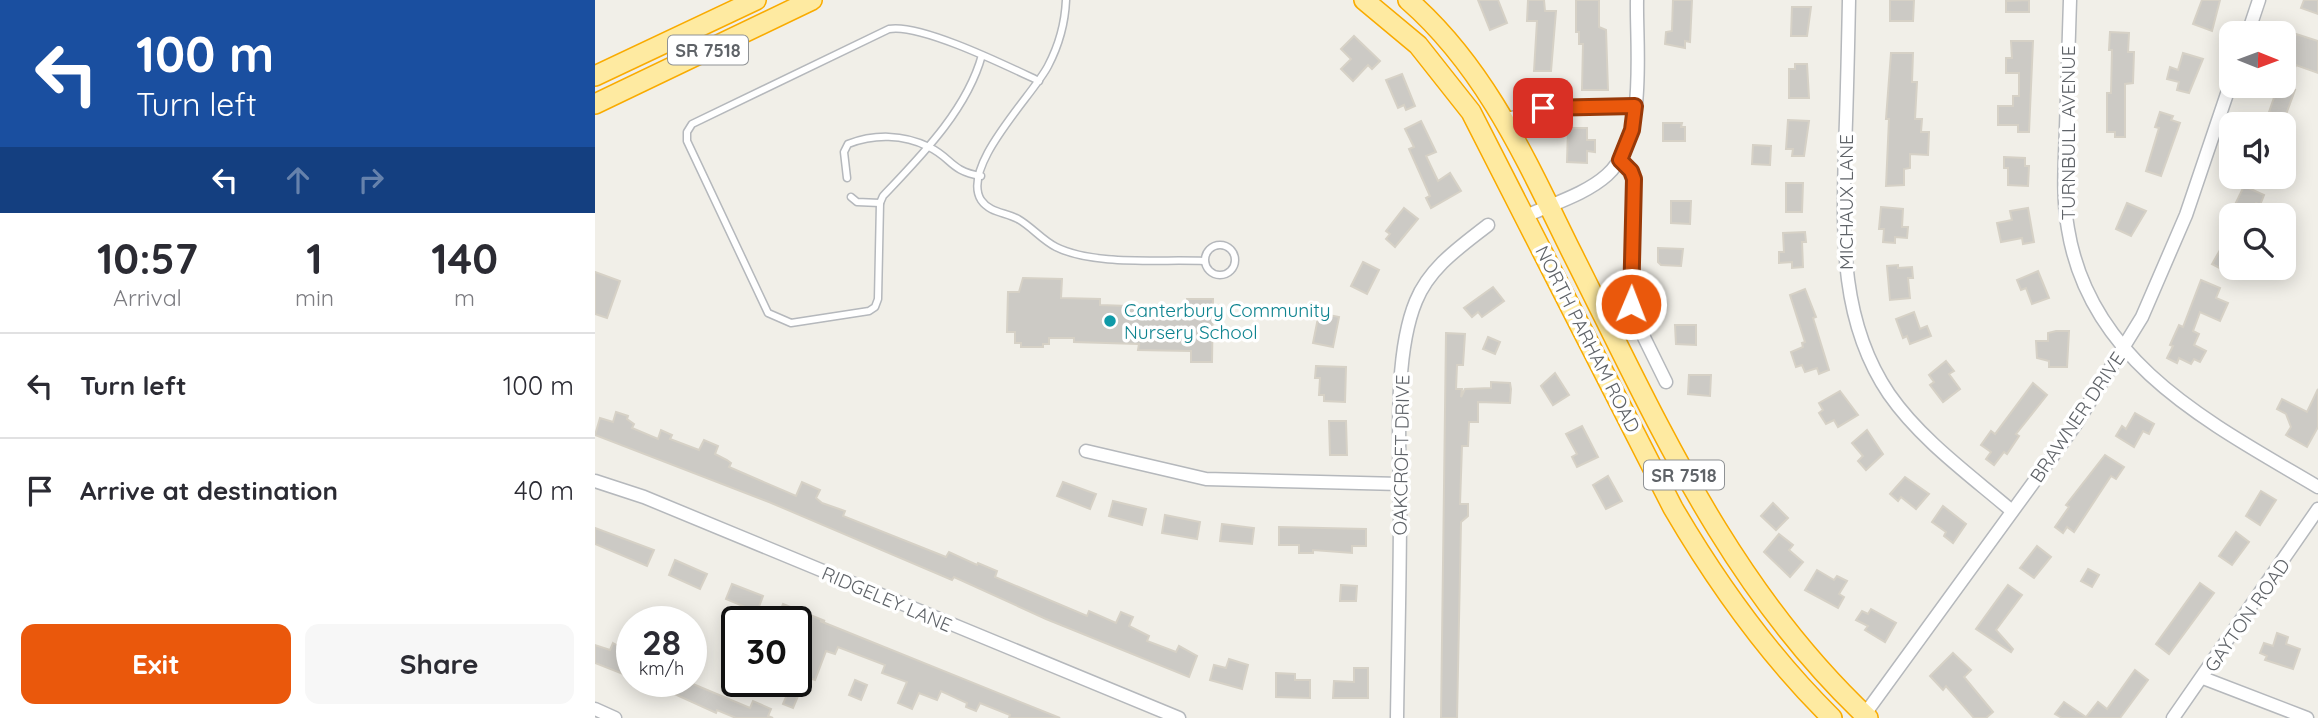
<!DOCTYPE html>
<style>
body{margin:0;font-family:Quicksand,sans-serif;background:#f7f7f7;color:#2b2b33;height:100vh;display:flex;flex-direction:column;font-size:26px;white-space:nowrap}
*{box-sizing:border-box;margin:0}
p{font-size:23px;color:#7c7c81}
.icon{flex:none;width:38px;height:38px;fill:none;stroke:currentColor;stroke-width:2;stroke-linecap:round;stroke-linejoin:round}
.map{position:relative;flex:1;overflow:hidden}
.panel{display:flex;flex-direction:column;background:#fff;width:595px}
.panel>*{flex:none}
.hud{background:#1a4fa0;color:#fff;overflow:hidden}
.needle{width:46px;rotate:91deg}
.fabs{position:absolute;left:1624px;top:21px;display:grid;gap:14px}
.fabs a{display:grid;place-items:center;width:77px;height:77px;border-radius:14px;background:#fff;box-shadow:0 4px 18px #0003;font-size:35px}
.speed{position:absolute;left:21px;top:606px;display:flex;gap:14px;font-size:35px;font-weight:700;text-align:center}
.speed>*{display:grid;place-content:center;width:91px;height:91px;border-radius:50%;background:#fff;box-shadow:0 4px 18px #0003;line-height:1}
.speed small{font-size:18px;font-weight:400}
.speed .limit{border:4px solid #111;border-radius:10px;background:#fff;color:#111}
.pin{position:absolute;display:grid;place-items:center;width:60px;height:60px;color:#fff;margin:-30px;border-radius:14px;box-shadow:0 4px 10px #0006}
.me{position:absolute;width:77px;margin:-38px;rotate:1deg;stroke-linejoin:round;filter:drop-shadow(0 0 5px #0008)}
.turn{display:flex;align-items:center;gap:24px;height:147px;padding:0 21px;font-size:32px}
.turn .icon{width:91px;height:91px;stroke-width:2.5}
.turn b{display:block;font-size:49px;line-height:60px}
.lanes{display:flex;align-items:center;height:66px;padding:0 21px;background:#0003;justify-content:center;gap:35px;direction:ltr}
.lanes .off{opacity:.35}
.eta{display:flex;justify-content:space-evenly;align-items:center;height:119px;text-align:center}
.eta b{font-size:42px;font-weight:700;line-height:49px}
.action{display:flex;gap:14px;margin-top:auto;padding:14px 21px}
.action a{flex:1;height:80px;border-radius:14px;background:#ea580c;color:#fff;font-size:28px;font-weight:700;line-height:80px;text-align:center}
.action a+a{background:#f7f7f7;color:#2b2b33}
ul{padding:0;list-style:none}
li{display:flex;align-items:center;gap:21px;height:105px;padding:0 21px;border-top:2px solid #e1e1e2}
li div{flex:1}
li b{display:block;font-size:26px}
li em{font-style:normal}
main{display:flex;flex:1;min-height:0}
.map>svg:first-child{display:block}
</style>
<main>
<section class="panel">
<div class="hud">
<div class="turn"><svg class="icon" aria-label="left" viewBox="0 0 24 24"><path d="M17 20v-9H6M10 6l-5 5 5 5"/></svg><div><b>100 m</b>Turn left</div></div>
<div class="lanes"><svg class="icon" aria-label="left" viewBox="0 0 24 24"><path d="M17 20v-9H6M10 6l-5 5 5 5"/></svg><svg class="icon off" aria-label="ahead" viewBox="0 0 24 24"><path d="M12 20V5M6 11l6-6 6 6"/></svg><svg class="icon off" aria-label="right" viewBox="0 0 24 24"><path d="M7 20v-9h11M14 6l5 5-5 5"/></svg></div>
</div>
<div class="eta">
<div><b>10:57</b><p>Arrival</p></div>
<div><b>1</b><p>min</p></div>
<div><b>140</b><p>m</p></div>
</div>
<ul>
<li><svg class="icon" aria-label="left" viewBox="0 0 24 24"><path d="M17 20v-9H6M10 6l-5 5 5 5"/></svg><div><b>Turn left</b></div><em>100 m</em></li>
<li><svg class="icon" aria-label="arrive" viewBox="0 0 24 24"><path d="M6 21V4h12l-3 4 3 4H6"/></svg><div><b>Arrive at destination</b></div><em>40 m</em></li>
</ul>
<div class="action"><a>Exit</a><a>Share</a></div>
</section>
<div class="map">
<svg width="1723" height="718" viewBox="0 0 1723 718">
<rect width="100%" height="100%" fill="#f1efe8"/>
<g fill="#cccac5" stroke="#d6d1c6" stroke-width="2">
<polygon points="883,0 903,0 912,23 895,30"/>
<polygon points="933,0 949,0 950,11 961,11 956,71 939,71 942,21 932,21"/>
<polygon points="981,0 1004,0 1004,27 1011,30 1013,90 987,90 988,44 984,44 984,32 981,32"/>
<polygon points="1078,0 1097,0 1095,42 1090,41 1090,48 1070,44 1071,32 1077,31"/>
<polygon points="1295,0 1319,0 1318,21 1295,21"/>
<polygon points="1434,0 1434,12 1411,12 1411,1"/>
<polygon points="1607,0 1625,0 1617,31 1598,24"/>
<polygon points="1709,0 1723,0 1723,14 1706,8"/>
<polygon points="1197,7 1216,7 1212,36 1196,36"/>
<polygon points="1515,32 1534,33 1533,52 1539,52 1538,83 1530,84 1530,137 1520,137 1520,132 1512,132 1512,93 1516,93 1517,50 1514,50"/>
<polygon points="1701,34 1723,41 1723,73 1701,65 1693,88 1700,90 1690,117 1674,112 1683,86 1689,86 1689,64"/>
<polygon points="759,36 785,61 777,69 773,65 758,81 746,69 756,59 746,49"/>
<polygon points="1416,41 1438,41 1434,132 1423,132 1423,125 1403,125 1403,106 1418,106 1418,96 1424,96 1424,73 1411,73 1411,58 1417,58"/>
<polygon points="1296,53 1318,53 1317,82 1322,82 1320,119 1327,119 1326,132 1334,132 1333,155 1315,154 1315,168 1309,169 1309,185 1291,186 1294,119 1291,119"/>
<polygon points="1588,53 1608,59 1594,93 1582,90 1584,82 1572,79 1575,67 1583,70"/>
<polygon points="1200,64 1212,64 1214,98 1194,98 1194,69 1200,69"/>
<polygon points="807,74 820,106 811,110 809,105 803,108 791,80"/>
<polygon points="1565,112 1578,116 1576,120 1585,123 1566,176 1551,171 1564,128 1560,127"/>
<polygon points="1193,120 1214,121 1209,156 1197,156 1198,149 1191,149"/>
<polygon points="826,121 841,152 831,156 843,181 855,173 866,191 836,208 831,198 835,196 814,149 819,147 810,129"/>
<polygon points="1068,123 1087,123 1086,127 1090,127 1090,141 1068,141"/>
<polygon points="973,128 992,128 992,140 1000,140 1000,152 992,151 992,163 972,162"/>
<polygon points="1158,145 1176,146 1175,165 1157,164"/>
<polygon points="1409,157 1430,158 1430,166 1434,166 1433,186 1413,185 1413,168 1409,168"/>
<polygon points="1191,183 1208,183 1207,212 1191,212"/>
<polygon points="1649,186 1669,195 1665,205 1661,203 1656,215 1635,215"/>
<polygon points="1076,201 1096,201 1095,224 1076,223"/>
<polygon points="1532,203 1551,211 1536,236 1521,229"/>
<polygon points="1286,207 1308,209 1307,227 1313,227 1312,238 1300,237 1300,243 1288,242 1289,229 1284,229"/>
<polygon points="809,208 823,219 800,247 791,239 795,234 791,231"/>
<polygon points="1433,208 1439,242 1428,244 1427,238 1406,242 1402,223 1417,220 1415,211"/>
<polygon points="1636,231 1636,265 1632,272 1617,264"/>
<polygon points="1210,232 1211,242 1207,242 1208,267 1197,268 1197,262 1184,263 1184,252 1189,252 1188,233"/>
<polygon points="1063,248 1088,249 1086,266 1066,265 1063,262"/>
<polygon points="768,262 784,270 772,294 756,286"/>
<polygon points="1303,265 1303,268 1317,267 1318,278 1313,278 1315,298 1295,300 1292,266"/>
<polygon points="1443,271 1454,298 1437,304 1431,288 1426,290 1422,280"/>
<polygon points="0,272 25,281 12,318 0,314"/>
<polygon points="428,278 467,279 466,298 505,299 505,305 591,308 592,299 618,299 617,362 596,362 596,351 543,350 544,344 479,342 479,338 454,338 454,344 448,344 448,347 426,347 426,343 420,343 420,332 412,332 413,292 424,292"/>
<polygon points="1606,280 1625,288 1621,298 1633,303 1625,321 1605,312 1598,331 1604,334 1599,345 1611,351 1605,362 1599,359 1596,364 1584,358 1582,363 1572,358 1578,346 1575,345 1584,325 1588,327"/>
<polygon points="898,287 909,301 887,317 883,312 877,317 869,308"/>
<polygon points="1210,289 1221,317 1218,318 1234,370 1224,374 1222,368 1210,372 1207,365 1201,367 1196,352 1208,347 1207,343 1210,342 1195,295"/>
<polygon points="1319,312 1325,329 1332,326 1336,336 1315,344 1312,336 1308,338 1301,319"/>
<polygon points="724,313 744,317 738,347 718,343"/>
<polygon points="1080,325 1101,325 1101,345 1081,344"/>
<polygon points="1461,331 1474,331 1472,367 1454,367 1454,361 1442,358 1441,341 1453,341 1453,333"/>
<polygon points="851,333 870,334 868,365 862,365 861,389 867,389 866,397 870,389 896,388 896,382 915,383 916,389 915,403 883,402 883,422 874,422 873,446 867,446 865,504 873,504 873,516 866,522 862,718 846,718"/>
<polygon points="893,337 905,342 900,354 888,349"/>
<polygon points="1351,361 1359,371 1354,374 1365,389 1348,402 1335,385 1339,382 1334,375"/>
<polygon points="721,366 751,367 750,402 729,401 729,395 724,395 725,378 720,378"/>
<polygon points="960,373 974,395 958,405 946,386"/>
<polygon points="1094,375 1116,375 1115,396 1093,394"/>
<polygon points="1438,383 1452,395 1421,434 1424,436 1412,454 1409,452 1399,465 1391,459 1396,452 1386,445 1396,431 1400,434"/>
<polygon points="1723,389 1723,427 1712,447 1691,435 1696,427 1691,414 1682,409 1687,399 1712,412"/>
<polygon points="1245,391 1263,415 1243,427 1239,420 1231,424 1224,413 1228,410 1224,403"/>
<polygon points="21,412 33,416 32,419 39,424 37,428 63,439 66,430 77,435 75,439 104,450 109,440 123,446 120,454 132,460 136,463 134,467 201,496 207,482 225,490 221,498 227,503 250,511 248,516 351,557 354,552 382,565 383,563 402,571 400,577 492,616 494,611 521,623 526,612 538,617 534,626 554,636 552,641 581,652 584,646 602,656 594,677 451,619 359,577 357,580 174,502 0,435 5,418 18,422"/>
<polygon points="1540,413 1559,424 1554,434 1548,431 1539,447 1521,436 1527,426 1531,429"/>
<polygon points="734,421 751,421 752,455 735,455"/>
<polygon points="987,426 1003,457 982,467 977,457 982,454 971,434"/>
<polygon points="1272,430 1288,454 1271,470 1263,461 1268,456 1257,443"/>
<polygon points="1510,455 1529,467 1521,479 1516,476 1479,532 1472,527 1468,533 1460,527 1474,507 1471,505"/>
<polygon points="1013,476 1027,501 1011,509 998,485"/>
<polygon points="1310,477 1334,494 1321,509 1306,497 1303,501 1295,494"/>
<polygon points="468,482 501,494 495,509 462,496"/>
<polygon points="1666,491 1681,500 1665,525 1651,516"/>
<polygon points="518,501 551,509 547,525 514,516"/>
<polygon points="1178,503 1193,518 1181,530 1166,516"/>
<polygon points="1348,506 1371,524 1358,543 1349,536 1351,532 1337,522"/>
<polygon points="570,515 605,522 602,539 567,533"/>
<polygon points="627,524 659,528 657,544 625,541"/>
<polygon points="684,527 771,529 771,546 757,546 757,553 718,550 718,553 704,553 704,545 684,545"/>
<polygon points="0,528 59,550 52,566 0,544"/>
<polygon points="1641,532 1654,542 1637,565 1624,556"/>
<polygon points="1184,534 1198,545 1194,550 1208,562 1195,577 1169,552"/>
<polygon points="1442,546 1456,557 1439,578 1425,568"/>
<polygon points="80,560 112,574 105,589 74,575"/>
<polygon points="1493,569 1504,575 1497,587 1486,581"/>
<polygon points="1222,570 1239,580 1242,576 1252,581 1244,594 1249,597 1243,608 1210,590"/>
<polygon points="1605,583 1619,593 1574,654 1561,644"/>
<polygon points="137,584 168,596 162,612 131,599"/>
<polygon points="746,585 762,586 761,601 745,601"/>
<polygon points="1413,585 1427,595 1401,630 1418,649 1416,652 1381,629"/>
<polygon points="188,604 230,621 225,621 465,718 414,718 415,715 385,703 381,711 371,707 372,703 346,691 342,700 324,693 317,709 303,703 312,682 287,673 290,665 243,647 240,654 231,651 220,680 211,677 198,708 188,704 194,690 201,693 201,621 181,621"/>
<polygon points="1276,609 1301,623 1290,642 1270,630 1273,626 1261,620 1267,611 1273,614"/>
<polygon points="1682,633 1693,637 1691,644 1705,649 1698,669 1670,660 1672,656 1665,653 1669,643 1678,646"/>
<polygon points="18,643 36,653 28,674 0,663 0,645 15,650"/>
<polygon points="1358,653 1376,670 1369,677 1398,712 1391,718 1379,718 1351,686 1348,690 1335,676"/>
<polygon points="634,659 653,665 647,689 615,680 619,665 631,668"/>
<polygon points="759,668 773,668 773,698 738,698 739,681 759,682"/>
<polygon points="1540,670 1553,680 1525,718 1467,718 1460,714 1469,702 1491,717 1503,702 1512,709"/>
<polygon points="681,673 700,674 700,680 715,680 715,698 681,697"/>
<polygon points="260,680 272,685 266,700 254,695"/>
<polygon points="51,681 91,681 155,708 158,701 176,709 173,716 178,718 141,718 122,710 121,713"/>
</g>
<g fill="none" stroke-linecap="round" stroke-linejoin="round">
<g stroke="#b5b8bc" stroke-width="9">
<g id="service">
<path d="M 471,0 C 470,24 464,45 453,66 C 439,94 365,166 386,200 C 395,213 410,212 423,219 C 437,227 447,240 461,247 C 499,266 567,259 609,261"/>
<path d="M 387,55 C 372,110 326,156 288,196 L 285,203 L 283,299 L 280,307 L 274,311 L 196,323 L 173,313 L 92,141 L 92,132 L 97,124 L 294,29 C 325,23 412,66 444,81"/>
<polyline points="910,116 968,106 1040,106"/>
<path d="M 252,178 L 249,152 L 253,144 C 279,134 308,134 334,147 C 357,158 355,171 386,176"/>
<polyline points="256,197 262,202 285,203"/>
<circle cx="625" cy="260" r="15"/>
</g>
</g>
<g stroke="#b5b8bc" stroke-width="15">
<g id="minor">
<path d="M 1254,0 C 1253,49 1252,99 1250,148 C 1248,234 1244,320 1294,394 C 1326,440 1375,475 1417,511"/>
<path d="M 1475,0 C 1474,43 1472,85 1471,128 C 1470,161 1467,196 1473,229 C 1495,364 1617,424 1723,487"/>
<polyline points="1653,33 1664,0"/>
<polyline points="1025,160 1036,171 1039,179 1037,313 1071,382"/>
<path d="M 931,216 C 957,204 991,194 1012,175 C 1053,138 1041,50 1042,0"/>
<polyline points="491,451 611,479 805,484"/>
<polyline points="0,481 49,497 584,718"/>
<polyline points="1608,678 1712,718"/>
<polyline points="0,709 20,718"/>
<path d="M 802,718 C 803,649 805,580 805,511 C 805,450 798,356 821,301 C 835,267 865,247 893,225"/>
<polyline points="1267,718 1481,424 1547,317 1591,215 1636,82"/>
<polyline points="1578,718 1723,509"/>
</g>
</g>
<g stroke="#f9ab00" stroke-width="22">
<g id="trunk">
<path d="M 769,0 L 823,45 L 876,112 L 1078,508 C 1123,585 1174,656 1237,718"/>
<path d="M 813,0 C 891,68 931,160 976,251 C 1061,419 1133,587 1273,718"/>
<polyline points="0,76 161,0"/>
<polyline points="0,104 217,0"/>
</g>
</g>
<use href="#service" stroke="#fff" stroke-width="6"/>
<use href="#minor" stroke="#fff" stroke-width="12"/>
<use href="#trunk" stroke="#feeaa1" stroke-width="19"/>
</g>
<g fill="none" stroke-linecap="round" stroke-linejoin="round">
<g stroke="#983908" stroke-width="18">
<polyline id="route" points="948,108 1040,106 1037,130 1025,160 1036,171 1039,179 1036,304"/>
</g>
<use href="#route" stroke="#ea580c" stroke-width="12"/>
</g>
<circle fill="#0f9aa8" stroke="#fff" stroke-width="2.5" cx="515" cy="321" r="7"/>
<g text-anchor="middle" dominant-baseline="central" stroke-width="7" stroke-linejoin="round" paint-order="stroke">
<g fill="#fff" stroke="#8f9295" stroke-width="2">
<rect x="73" y="35.5" width="80" height="29" rx="5"/>
<rect x="1049" y="460.5" width="80" height="29" rx="5"/>
</g>
<g font-size="18" font-weight="bold" fill="#5f6368">
<text x="113" y="50">SR 7518</text>
<text x="1089" y="475">SR 7518</text>
</g>
<g font-size="19" fill="#5f6368" stroke="#fff">
<text transform="translate(1473 133) rotate(-90)">TURNBULL AVENUE</text>
<text transform="translate(1251 202) rotate(-90)">MICHAUX LANE</text>
<text transform="translate(993 339) rotate(63)">NORTH PARHAM ROAD</text>
<text transform="translate(1482 417) rotate(-56)">BRAWNER DRIVE</text>
<text transform="translate(806 455) rotate(-89)">OAKCROFT DRIVE</text>
<text transform="translate(292 599) rotate(23)">RIDGELEY LANE</text>
<text transform="translate(1652 615) rotate(-55)">GAYTON ROAD</text>
</g>
<g font-size="19" fill="#0d838f" stroke="#fff" text-anchor="start">
<text x="529" y="310">Canterbury Community<tspan x="529" dy="22">Nursery School</tspan></text>
</g>
</g>
</svg>
<div class="fabs">
<a><svg class="needle" viewBox="-14 -14 28 28"><path d="M0-13l5 13h-10z" fill="#e53935"/><path d="M0 13l5-13h-10z" fill="#7c7c81"/></svg></a>
<a><svg class="icon" aria-label="sound" viewBox="0 0 24 24"><path d="M4 9h4l5-4v14l-5-4H4zM17 9q2 3 0 6"/></svg></a>
<a><svg class="icon" aria-label="search" viewBox="0 0 24 24"><circle cx="10" cy="10" r="6"/><path d="M15 15l6 6"/></svg></a>
</div>
<div class="speed"><div>28<small>km/h</small></div><div class="limit">30</div></div>
<div class="pin" style="left:948px;top:108px;background:#d93025"><svg class="icon" aria-label="arrive" viewBox="0 0 24 24"><path d="M6 21V4h12l-3 4 3 4H6"/></svg></div>
<svg class="me" style="left:1036px;top:304px" viewBox="-20 -20 40 40"><circle r="17" fill="#ea580c" stroke="#fff" stroke-width="3"/><path d="M0-11L8 9 0 5-8 9z" fill="#fff"/></svg>
</div>
</main>
